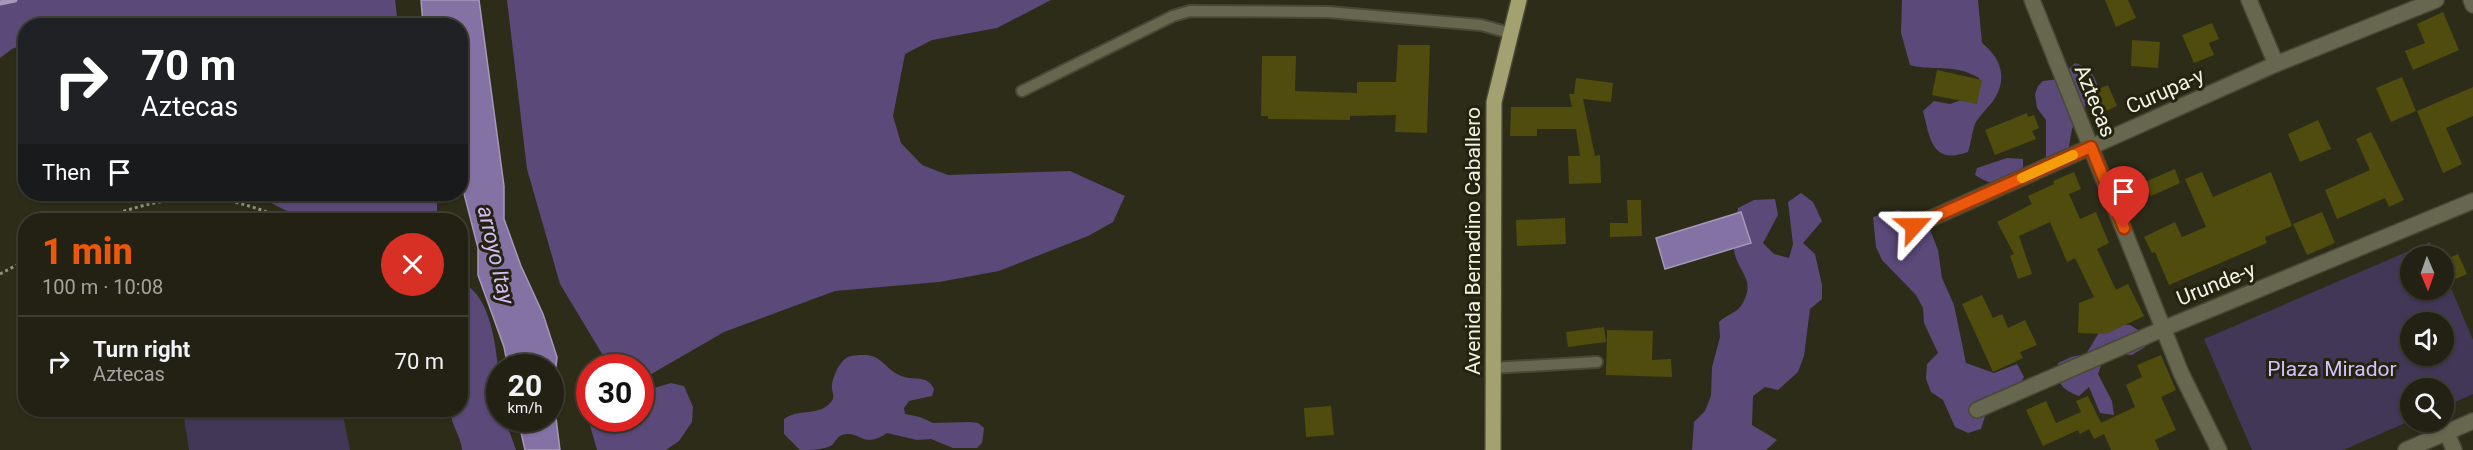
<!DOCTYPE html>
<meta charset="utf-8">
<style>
body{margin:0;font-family:Roboto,sans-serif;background:#2a291c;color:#f1f3f6;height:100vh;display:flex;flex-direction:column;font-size:22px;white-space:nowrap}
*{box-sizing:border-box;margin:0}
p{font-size:20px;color:#a2a3a0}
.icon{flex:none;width:33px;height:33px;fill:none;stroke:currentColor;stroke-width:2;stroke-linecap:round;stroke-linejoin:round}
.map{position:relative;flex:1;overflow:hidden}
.panel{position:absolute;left:18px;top:213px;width:450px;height:204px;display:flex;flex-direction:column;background:#222113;border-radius:24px;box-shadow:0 2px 4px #0004,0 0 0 2px #3f3e33}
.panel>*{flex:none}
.banner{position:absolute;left:18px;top:18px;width:450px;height:183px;border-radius:24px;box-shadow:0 2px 4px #0004,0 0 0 2px #3f3e33;background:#202124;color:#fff;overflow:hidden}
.needle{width:39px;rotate:178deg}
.fabs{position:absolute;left:2400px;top:246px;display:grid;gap:12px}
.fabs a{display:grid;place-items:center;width:54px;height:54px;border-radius:50%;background:#222113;box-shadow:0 2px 4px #0004,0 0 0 2px #3f3e33;font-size:30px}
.speed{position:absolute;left:486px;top:354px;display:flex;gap:12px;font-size:30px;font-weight:700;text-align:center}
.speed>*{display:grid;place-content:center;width:78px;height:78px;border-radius:50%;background:#222113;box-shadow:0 2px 4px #0004,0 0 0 2px #3f3e33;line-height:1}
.speed small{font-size:15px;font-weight:400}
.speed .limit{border:9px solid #d22;background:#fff;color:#111}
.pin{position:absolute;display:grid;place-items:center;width:51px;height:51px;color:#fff;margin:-62px -26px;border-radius:50% 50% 50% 0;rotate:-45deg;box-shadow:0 0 6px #0007}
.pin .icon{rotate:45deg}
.me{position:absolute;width:66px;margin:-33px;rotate:66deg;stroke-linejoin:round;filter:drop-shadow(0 0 4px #0008)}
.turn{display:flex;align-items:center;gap:21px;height:126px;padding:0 24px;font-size:27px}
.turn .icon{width:78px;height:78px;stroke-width:2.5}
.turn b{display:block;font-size:42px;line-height:51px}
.then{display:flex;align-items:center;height:57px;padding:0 24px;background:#0003;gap:12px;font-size:22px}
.round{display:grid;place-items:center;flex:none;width:63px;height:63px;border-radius:32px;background:#2a291c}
.summary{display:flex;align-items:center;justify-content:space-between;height:102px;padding:0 24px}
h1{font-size:36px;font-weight:800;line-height:45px;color:#ea580c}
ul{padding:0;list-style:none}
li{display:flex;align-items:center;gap:18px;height:90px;padding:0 24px;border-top:2px solid #3f3e33}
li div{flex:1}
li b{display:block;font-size:22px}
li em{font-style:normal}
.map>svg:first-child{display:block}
</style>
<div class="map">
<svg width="2473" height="450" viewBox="0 0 2473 450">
<rect width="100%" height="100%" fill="#2d2c19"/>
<g fill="#433758" fill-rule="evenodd">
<path d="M 2430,242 L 2437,256 L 2410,256 L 2410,290 L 2444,290 L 2444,272 L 2473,340 L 2473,394 L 2444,407 L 2444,388 L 2410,388 L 2410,421 L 2343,450 L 2252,450 L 2204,339 ZM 2410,322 L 2444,322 L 2444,356 L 2410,356 Z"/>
<polygon points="183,410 342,410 350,450 189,450"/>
</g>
<g fill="#5b4979">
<polygon points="0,0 395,0 398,25 26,26 25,44 12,49 0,58"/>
<polygon points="507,0 1051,0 997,28 932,40 905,54 893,116 901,143 922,165 948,175 1070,171 1125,196 1113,222 1088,236 999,271 939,282 835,291 724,332 641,380 640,368 610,367 560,284 527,169"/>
<path d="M 1902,0 L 1978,0 L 1982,43 C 2002,59 2008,80 1993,101 C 1987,109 1979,116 1975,124 C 1972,132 1971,143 1968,152 C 1932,165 1930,139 1923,111 L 1934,101 L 1950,104 L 1979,94 L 1979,78 C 1954,63 1937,72 1910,65 L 1901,33 Z"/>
<path d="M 2075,63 C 2088,66 2098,78 2098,91 L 2079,113 L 2072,129 L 2068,151 L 2054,158 L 2046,158 L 2046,120 L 2037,108 L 2035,94 L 2038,86 L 2043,81 L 2059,79 Z"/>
<path d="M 2007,158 L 2023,159 L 2023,167 C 2004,183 1999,190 1975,175 L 1977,168 Z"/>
<path d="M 1801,193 L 1813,202 L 1822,221 L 1803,243 L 1815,254 L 1822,285 L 1822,299 L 1810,309 L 1804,356 L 1798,372 L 1778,390 L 1765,387 L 1753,396 L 1752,425 L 1777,440 L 1766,450 L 1692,450 L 1694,422 L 1705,411 L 1711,396 L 1712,367 L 1720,337 L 1719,322 C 1726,315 1736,313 1741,306 C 1758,279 1737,273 1734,250 C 1733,236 1736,222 1738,208 L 1754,200 L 1775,199 L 1778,215 L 1763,243 L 1774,254 L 1789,258 L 1793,244 L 1788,202 Z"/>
<polygon points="253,194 437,194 437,220 305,220"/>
<polygon points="1898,210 1927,222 1938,250 1942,278 1954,305 1966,363 1994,373 2017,364 2024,377 2016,390 1990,401 1981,429 1968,433 1955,427 1943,400 1931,392 1926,379 1927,364 1938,353 1924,323 1923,308 1916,295 1882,260 1876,247 1873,217"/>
<path d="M 461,283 C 499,295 500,386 500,418 L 505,419 L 516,450 L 462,450 C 461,436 451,425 450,410 L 460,410 Z"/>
<path d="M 2115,325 L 2130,325 L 2143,333 L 2145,347 L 2132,355 L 2117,354 L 2103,360 L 2098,374 L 2112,401 L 2114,415 L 2100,413 L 2089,387 L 2079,396 C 2061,389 2056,383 2058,363 L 2071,357 L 2086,354 L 2100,331 Z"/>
<path d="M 866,355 C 882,356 886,369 899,375 C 913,382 926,373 934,389 L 932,396 L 909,401 L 904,408 L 905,414 L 920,417 L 933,423 L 970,422 L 978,423 L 984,428 L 982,443 L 977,448 L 953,448 L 931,439 L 917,440 L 887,433 C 862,450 860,429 842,435 C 837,437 836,441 832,445 C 824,450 809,450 800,450 L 784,434 L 784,419 C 798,408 819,417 831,402 C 835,397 833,395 832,389 C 831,380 839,361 848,357 C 853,355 861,355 866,355 Z"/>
<polygon points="671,383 684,386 693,407 692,422 679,441 666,450 597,450 587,415 589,397 590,418 640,418 641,392"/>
</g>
<g fill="#8472a5" stroke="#a598b8" stroke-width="1.5">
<polygon points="421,0 479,0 504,186 504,219 521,266 543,314 557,357 553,394 560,450 525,450 518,419 550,418 550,368 508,367 504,347 478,275 478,248 461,182 460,26 423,25"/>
<polygon points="1741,212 1751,243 1665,269 1656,238"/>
</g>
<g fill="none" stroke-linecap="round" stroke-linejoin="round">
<polyline stroke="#a598b8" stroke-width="5" points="0,3 15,0"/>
</g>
<g fill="#4f4c0e">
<polygon points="2105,0 2128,0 2136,18 2116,27"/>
<polygon points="2443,12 2459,50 2413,70 2405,51 2425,43 2417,24"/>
<polygon points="2212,23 2219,39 2209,43 2214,55 2194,63 2182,35"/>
<polygon points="2132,40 2160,42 2158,68 2131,66"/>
<polygon points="1398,45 1430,45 1427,133 1395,132 1396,115 1350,116 1350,120 1268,119 1268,116 1261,116 1262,56 1296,56 1295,91 1357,93 1357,82 1396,82"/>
<polygon points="1937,70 1982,80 1977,104 1932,95"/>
<polygon points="2402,77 2416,111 2391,122 2376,88"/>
<polygon points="1576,78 1613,83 1611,102 1583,99 1595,156 1600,155 1601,183 1569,184 1568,156 1580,156 1576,129 1537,129 1537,136 1510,136 1511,107 1572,107 1569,94 1574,94"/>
<polygon points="2108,85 2117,106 2097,115 2088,93"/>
<polygon points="2473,87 2473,116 2446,128 2462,164 2443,173 2417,111"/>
<polygon points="2027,113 2028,117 2034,115 2039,128 2032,131 2036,139 1995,155 1985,130"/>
<polygon points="2318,120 2331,149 2300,162 2288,134"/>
<polygon points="2371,132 2404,200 2389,207 2385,198 2337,219 2325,190 2370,170 2356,139"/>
<polygon points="2175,169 2180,183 2151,196 2145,182"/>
<polygon points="2074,172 2081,189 2069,194 2080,219 2096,212 2109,243 2097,249 2116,290 2128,284 2144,316 2106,334 2078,333 2079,303 2094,297 2075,258 2067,262 2050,222 2019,236 2032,274 2018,279 2010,256 2014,254 1997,222 2032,204 2028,196 2054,184 2053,181"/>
<polygon points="2202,172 2213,197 2271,172 2292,226 2265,237 2267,243 2169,285 2155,252 2152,253 2144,237 2175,222 2182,237 2206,227 2185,179"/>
<polygon points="1627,200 1641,200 1642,236 1610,237 1610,223 1628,223"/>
<polygon points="2322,212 2335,243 2307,255 2293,224"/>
<polygon points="1565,218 1566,244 1517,246 1516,220"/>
<polygon points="2458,254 2467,274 2444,284 2444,260"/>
<polygon points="1982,295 1993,318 2002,314 2008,328 2025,320 2037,345 2020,352 2023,358 1993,372 1962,304"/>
<polygon points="1604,327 1606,342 1568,347 1566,332"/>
<polygon points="1607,330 1653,331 1652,360 1671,359 1672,377 1606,375"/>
<polygon points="2161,355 2176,390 2161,397 2176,430 2155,440 2159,450 2111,450 2104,434 2094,439 2089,429 2080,434 2078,430 2043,446 2026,410 2046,401 2056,423 2081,412 2076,401 2088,396 2101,423 2135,407 2126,385 2142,377 2137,365"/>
<polygon points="1331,406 1334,435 1306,437 1304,408"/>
</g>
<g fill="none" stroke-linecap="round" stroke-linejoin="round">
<g stroke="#494836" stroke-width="14">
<g id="service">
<polyline points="1022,91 1173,16 1190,11 1328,12 1481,25 1510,33"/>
<polyline points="1493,368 1597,362"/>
</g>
</g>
<g stroke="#494836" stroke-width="18">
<g id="minor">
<polyline points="2032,0 2181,373 2219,450"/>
<polyline points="2249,0 2276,64"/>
<polyline points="2471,0 2473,5"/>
<polyline points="1914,226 2276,64 2436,0"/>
<polyline points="1977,410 2165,328 2473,201"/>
<polyline points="2447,433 2454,450"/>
<polyline points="2406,450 2473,421"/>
</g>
</g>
<g stroke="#494836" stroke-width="18">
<polyline id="primary" points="1493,450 1494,102 1519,0"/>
</g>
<g stroke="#919081" stroke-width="3" stroke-dasharray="3 3" stroke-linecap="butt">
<path d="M 101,220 C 132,206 186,193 220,199 C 244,203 265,211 287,220"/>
<polyline points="0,274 26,260"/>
</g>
<use href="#service" stroke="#67674f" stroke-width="10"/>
<use href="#minor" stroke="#67674f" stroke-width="15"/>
<use href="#primary" stroke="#a3a170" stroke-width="15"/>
</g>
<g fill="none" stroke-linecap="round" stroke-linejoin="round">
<g stroke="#983908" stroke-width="15">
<polyline id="route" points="1914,226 2091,147 2124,228"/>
</g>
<use href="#route" stroke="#ea580c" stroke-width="10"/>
<polyline stroke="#f59e0b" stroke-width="10" points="2022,178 2073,155"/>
</g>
<g text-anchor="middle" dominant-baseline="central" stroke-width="6" stroke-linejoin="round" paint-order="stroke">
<g font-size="21" fill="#f2f2e6" stroke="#24230f">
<text transform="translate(2165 91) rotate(-24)">Curupa-y</text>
<text transform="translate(2095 101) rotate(68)">Aztecas</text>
<text transform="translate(1473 241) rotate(-90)">Avenida Bernadino Caballero</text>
<text transform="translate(2216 284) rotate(-22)">Urunde-y</text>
</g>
<g font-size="21" fill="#d5c0fd" stroke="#24230f">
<text x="2332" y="369">Plaza Mirador</text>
</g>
<g font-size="22" font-style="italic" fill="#d1bcf9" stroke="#24230f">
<text transform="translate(496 255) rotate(77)">arroyo Itay</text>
</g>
</g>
</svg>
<div class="fabs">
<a><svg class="needle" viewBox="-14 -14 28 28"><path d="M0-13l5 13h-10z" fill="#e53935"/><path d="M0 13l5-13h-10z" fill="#a2a3a0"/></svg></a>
<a><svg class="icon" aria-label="sound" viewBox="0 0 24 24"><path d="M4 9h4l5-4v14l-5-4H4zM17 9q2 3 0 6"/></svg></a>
<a><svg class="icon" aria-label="search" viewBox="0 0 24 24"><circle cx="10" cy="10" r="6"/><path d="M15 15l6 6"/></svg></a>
</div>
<div class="speed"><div>20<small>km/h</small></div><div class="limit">30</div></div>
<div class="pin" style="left:2124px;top:228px;background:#d93025"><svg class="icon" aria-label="arrive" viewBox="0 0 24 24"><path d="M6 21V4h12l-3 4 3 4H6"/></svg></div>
<svg class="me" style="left:1914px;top:226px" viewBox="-20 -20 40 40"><path d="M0-17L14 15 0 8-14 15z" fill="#ea580c" stroke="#fff" stroke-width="4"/></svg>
<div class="banner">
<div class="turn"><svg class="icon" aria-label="right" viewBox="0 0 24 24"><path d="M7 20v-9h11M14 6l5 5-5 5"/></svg><div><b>70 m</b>Aztecas</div></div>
<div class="then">Then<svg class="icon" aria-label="arrive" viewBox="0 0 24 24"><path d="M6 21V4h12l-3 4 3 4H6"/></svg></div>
</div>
<section class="panel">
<div class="summary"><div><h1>1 min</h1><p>100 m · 10:08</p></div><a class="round" style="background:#d93025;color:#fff"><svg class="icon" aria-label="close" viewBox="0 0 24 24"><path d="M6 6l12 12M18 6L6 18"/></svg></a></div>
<ul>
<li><svg class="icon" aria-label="right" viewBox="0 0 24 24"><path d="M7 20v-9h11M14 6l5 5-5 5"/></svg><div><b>Turn right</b><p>Aztecas</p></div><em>70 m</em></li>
</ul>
</section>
</div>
